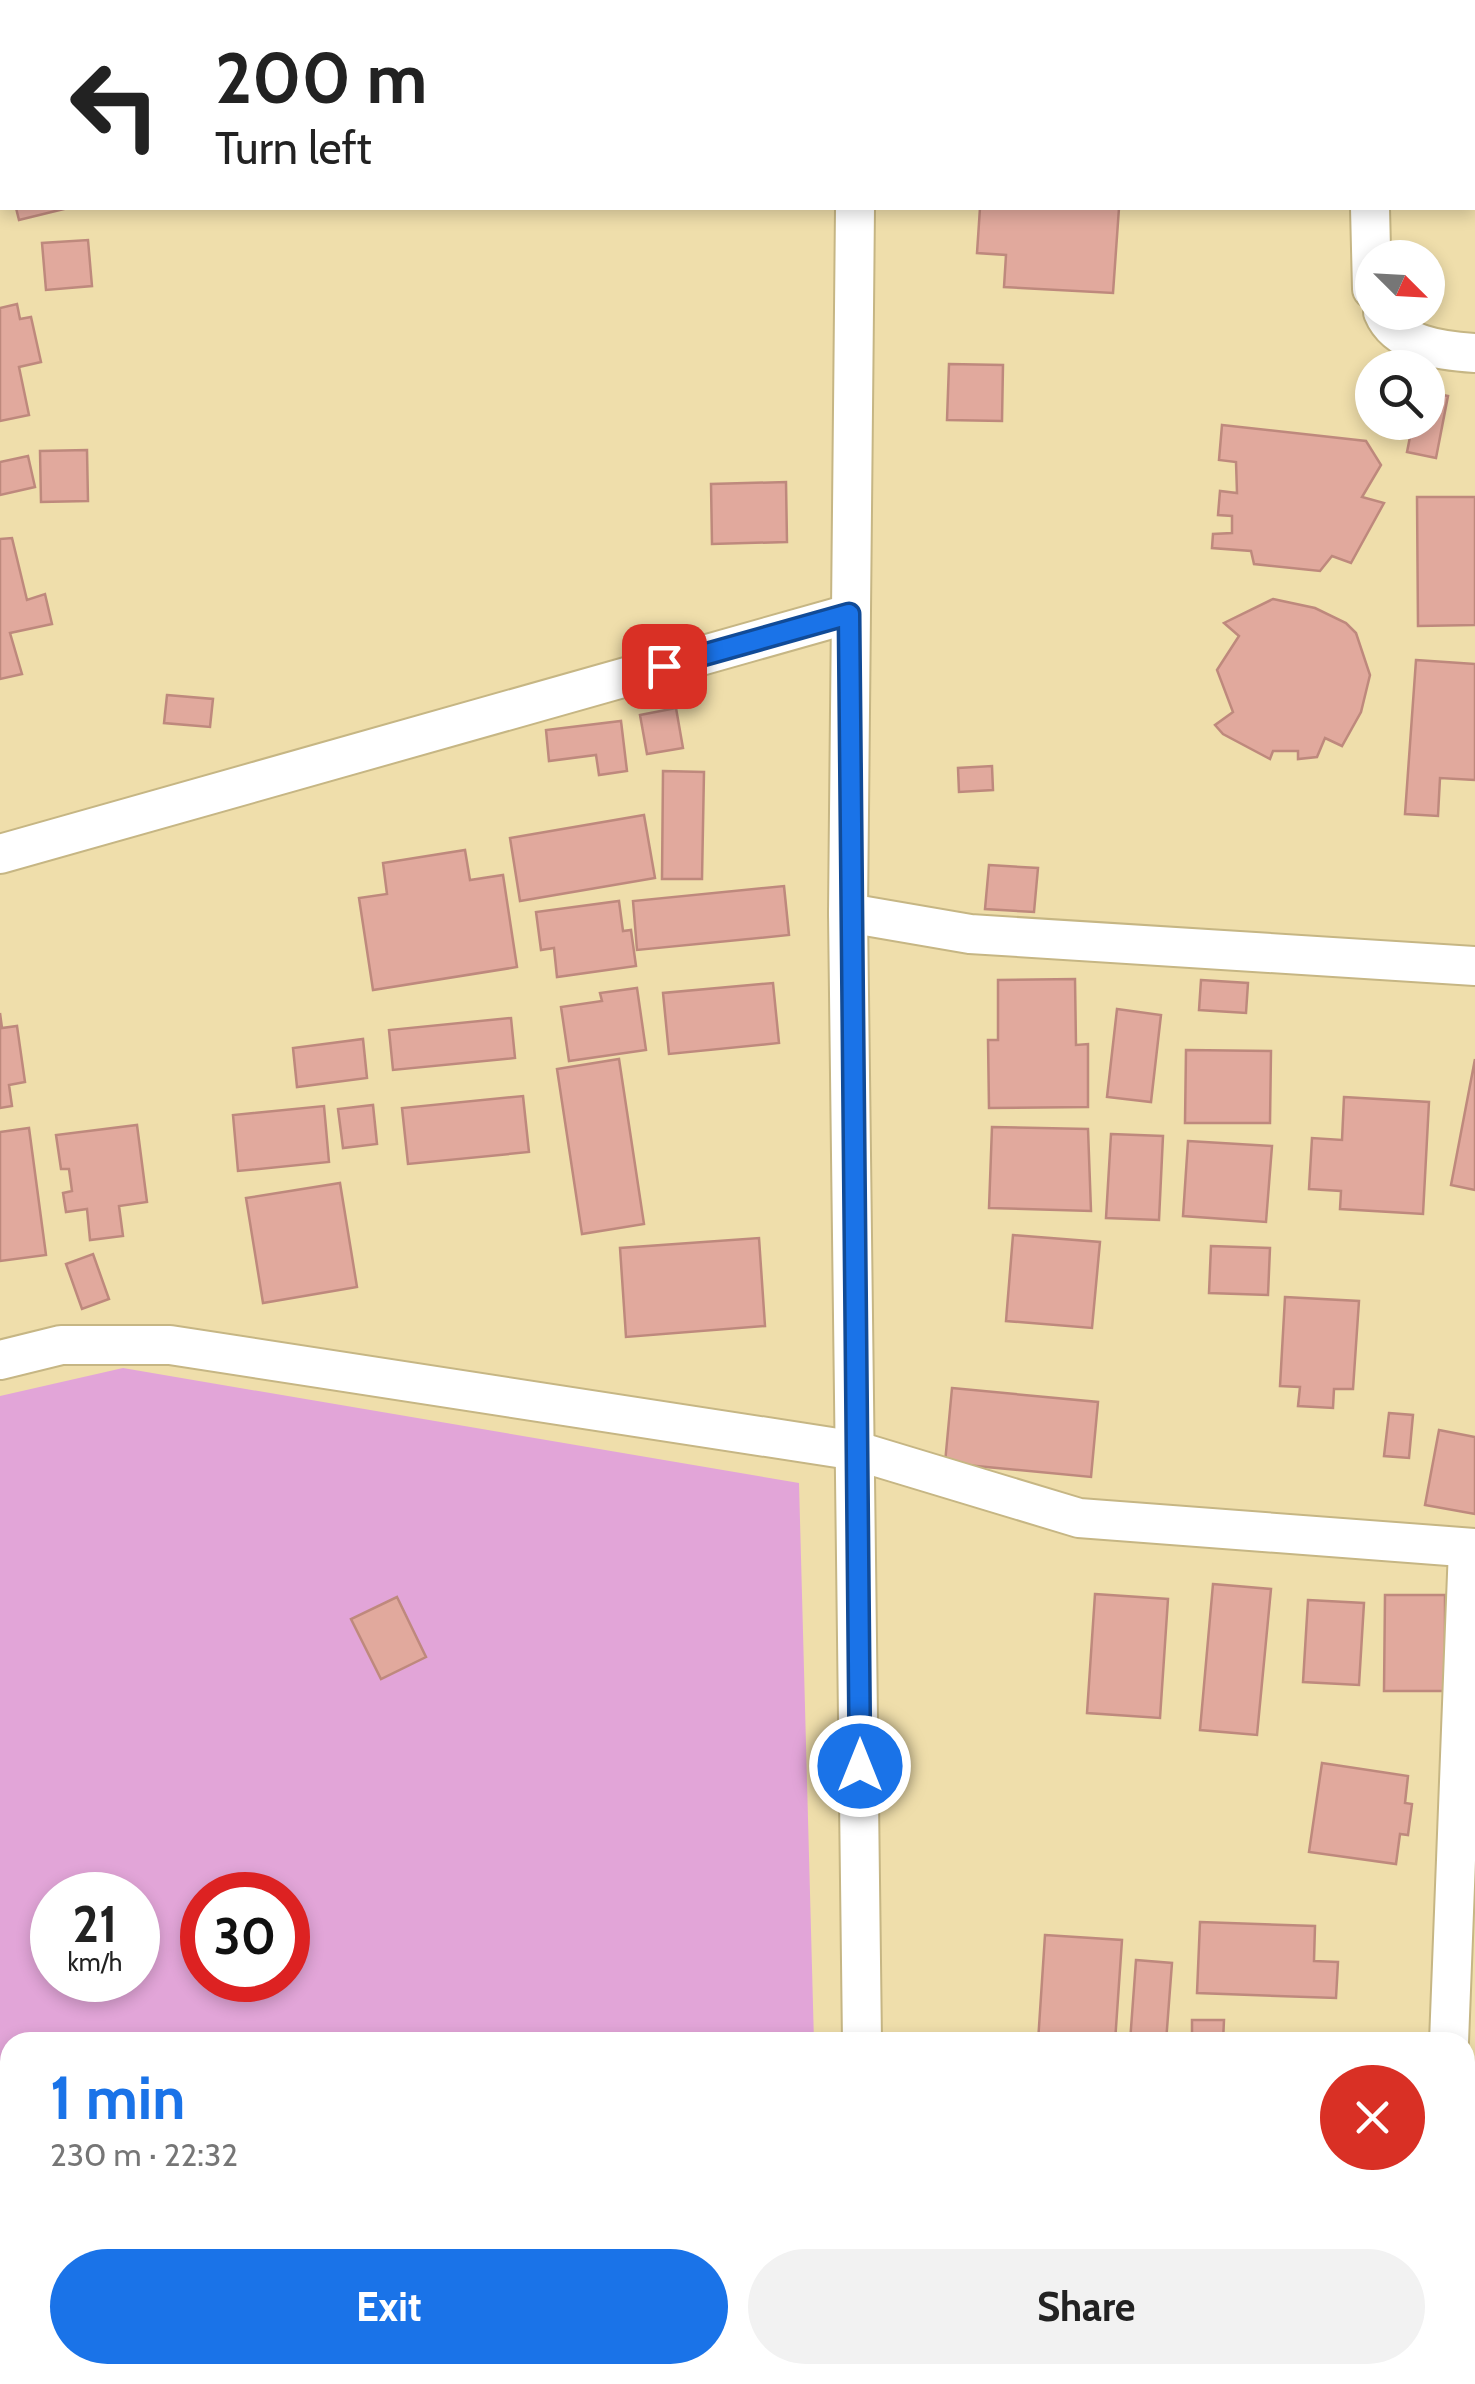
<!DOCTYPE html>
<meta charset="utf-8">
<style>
body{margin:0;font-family:Cabin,sans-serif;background:#f2f2f2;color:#222;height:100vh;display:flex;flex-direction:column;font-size:38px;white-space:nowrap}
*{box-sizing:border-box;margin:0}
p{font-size:32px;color:#767676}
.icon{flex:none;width:55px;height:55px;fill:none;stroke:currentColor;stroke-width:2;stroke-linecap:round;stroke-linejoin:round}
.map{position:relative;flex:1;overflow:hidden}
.sheet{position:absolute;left:0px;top:2032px;width:1475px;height:352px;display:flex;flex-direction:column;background:#fff;border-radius:30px 30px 0 0;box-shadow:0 5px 15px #0003}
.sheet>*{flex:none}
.banner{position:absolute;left:0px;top:0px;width:1475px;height:210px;box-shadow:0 5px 15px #0003;background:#fff;color:#222;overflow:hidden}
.needle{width:65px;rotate:114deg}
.buttons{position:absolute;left:1355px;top:240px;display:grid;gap:20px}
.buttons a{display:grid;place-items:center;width:90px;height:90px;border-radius:50%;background:#fff;box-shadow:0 5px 15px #0003;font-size:50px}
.speed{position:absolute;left:30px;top:1872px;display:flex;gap:20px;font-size:50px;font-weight:700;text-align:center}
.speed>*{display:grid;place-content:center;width:130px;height:130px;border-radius:50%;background:#fff;box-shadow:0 5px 15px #0003;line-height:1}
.speed small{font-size:25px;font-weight:400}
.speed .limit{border:15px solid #d22;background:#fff;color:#111}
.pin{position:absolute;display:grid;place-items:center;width:85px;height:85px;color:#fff;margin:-42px;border-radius:20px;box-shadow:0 5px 15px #0006}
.me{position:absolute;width:110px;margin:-55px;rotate:0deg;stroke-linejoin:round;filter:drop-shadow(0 0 8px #0008)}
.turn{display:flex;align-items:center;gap:35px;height:210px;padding:0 50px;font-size:45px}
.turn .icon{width:130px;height:130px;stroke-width:2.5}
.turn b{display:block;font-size:70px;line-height:85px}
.round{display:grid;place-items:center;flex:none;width:105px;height:105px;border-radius:52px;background:#f2f2f2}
.headline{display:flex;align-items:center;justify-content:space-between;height:170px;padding:0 50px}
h1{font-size:60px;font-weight:700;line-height:75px;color:#1a73e8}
.cta{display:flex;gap:20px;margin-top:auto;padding:20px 50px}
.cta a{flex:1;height:115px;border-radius:60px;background:#1a73e8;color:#fff;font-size:40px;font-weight:700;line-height:115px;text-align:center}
.cta a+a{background:#f2f2f2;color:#222}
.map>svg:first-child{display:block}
</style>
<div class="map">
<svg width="1475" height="2384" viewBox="0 0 1475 2384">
<rect width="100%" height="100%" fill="#efdeab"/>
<path fill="#e2a5d8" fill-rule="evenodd" d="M 123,1368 L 799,1483 L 814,2042 L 10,2042 L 10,2375 L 823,2375 L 828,2384 L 0,2384 L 0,1396 ZM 52,1895 L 138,1895 L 138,1980 L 52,1980 ZM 202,1895 L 288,1895 L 288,1980 L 202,1980 Z"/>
<g fill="#e1a99d" stroke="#be897d" stroke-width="2.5">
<polygon points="1436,0 1475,0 1475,128 1472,2"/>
<polygon points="16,208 68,208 19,220"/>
<polygon points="980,208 1119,208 1113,293 1004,287 1006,255 977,253"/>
<polygon points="88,240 92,286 46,290 42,243"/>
<polygon points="17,304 20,319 31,317 41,362 19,367 29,415 0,421 0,308"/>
<polygon points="949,364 1003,365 1002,421 947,420"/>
<polygon points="1428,392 1448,396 1436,458 1407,452 1413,422 1428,422"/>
<polygon points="1222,425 1366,441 1381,465 1362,497 1384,503 1351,563 1332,556 1320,571 1254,564 1251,551 1212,548 1213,534 1232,533 1232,516 1218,515 1220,491 1237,493 1236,462 1219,460"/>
<polygon points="87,450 88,501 41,502 40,451"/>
<polygon points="28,456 35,487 0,495 0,462"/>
<polygon points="786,482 787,542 712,544 711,484"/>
<polygon points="1417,497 1475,497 1475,625 1418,626"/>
<polygon points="12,538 27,600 45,594 52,624 10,633 22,674 0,679 0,539"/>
<polygon points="1273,599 1315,608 1346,623 1356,633 1370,675 1361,712 1342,746 1325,738 1317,757 1298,759 1298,751 1273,751 1270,759 1223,734 1215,725 1233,712 1217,670 1239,636 1224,623"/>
<polygon points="1416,660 1475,664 1475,780 1440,778 1438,816 1405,814"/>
<polygon points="167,695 213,699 210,727 164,723"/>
<polygon points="676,708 683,748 647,754 640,715"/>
<polygon points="621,721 627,771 599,775 596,755 549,761 546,730"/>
<polygon points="992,766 993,790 959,792 958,768"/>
<polygon points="663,771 704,772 702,879 662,879"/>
<polygon points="644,815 655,878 520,901 510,838"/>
<polygon points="465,850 470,880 503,875 517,967 373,990 359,898 387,894 383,863"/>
<polygon points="989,865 1038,868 1034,912 985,909"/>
<polygon points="784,886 789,935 637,950 633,901"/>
<polygon points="619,901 623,931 631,930 636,966 557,977 554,948 541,950 536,912"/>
<polygon points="1075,979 1076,1045 1088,1044 1088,1107 989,1108 988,1040 998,1040 998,980"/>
<polygon points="1201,980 1248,983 1246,1013 1199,1010"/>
<polygon points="773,983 779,1043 669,1054 663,993"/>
<polygon points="637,988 646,1050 569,1061 561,1007 602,1001 600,993"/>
<polygon points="1117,1009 1161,1015 1151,1102 1107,1097"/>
<polygon points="0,1013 2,1028 17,1026 25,1082 9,1085 12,1106 0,1108"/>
<polygon points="511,1018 515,1058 393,1070 389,1030"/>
<polygon points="363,1039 367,1078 297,1087 293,1048"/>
<polygon points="1186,1050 1271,1051 1270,1123 1185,1123"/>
<polygon points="619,1059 644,1224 582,1234 557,1069"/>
<polygon points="1475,1059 1475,1190 1451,1185"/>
<polygon points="523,1096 529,1152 408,1164 402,1108"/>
<polygon points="1344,1097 1429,1102 1423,1214 1340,1209 1341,1191 1309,1189 1312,1138 1342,1140"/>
<polygon points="373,1105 377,1144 343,1148 338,1109"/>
<polygon points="324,1106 329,1162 238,1171 233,1115"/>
<polygon points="137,1125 147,1202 119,1206 123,1236 90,1240 87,1209 66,1212 63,1193 72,1191 69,1169 61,1169 56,1135"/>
<polygon points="992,1127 1088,1129 1091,1211 989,1208"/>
<polygon points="29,1128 46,1255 0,1261 0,1132"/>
<polygon points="1111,1134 1163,1136 1159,1220 1106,1218"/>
<polygon points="1188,1141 1272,1146 1266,1222 1183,1216"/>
<polygon points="340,1183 357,1287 263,1303 246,1198"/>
<polygon points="1013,1235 1100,1242 1092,1328 1006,1321"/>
<polygon points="759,1238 765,1326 626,1337 620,1248"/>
<polygon points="1211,1246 1270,1248 1268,1295 1209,1293"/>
<polygon points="93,1254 109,1299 82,1309 66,1264"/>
<polygon points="1285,1297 1359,1301 1353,1389 1334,1389 1333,1408 1298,1406 1300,1387 1280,1386"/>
<polygon points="952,1388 1098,1402 1091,1477 945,1463"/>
<polygon points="1389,1413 1413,1415 1409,1458 1384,1456"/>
<polygon points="1439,1430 1475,1437 1475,1514 1425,1505"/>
<polygon points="1213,1584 1271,1589 1257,1735 1200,1730"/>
<polygon points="1095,1594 1168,1599 1160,1718 1087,1713"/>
<polygon points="1385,1595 1445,1595 1445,1691 1384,1691"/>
<polygon points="397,1597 426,1657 381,1679 351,1619"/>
<polygon points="1308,1600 1364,1603 1359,1685 1303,1682"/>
<polygon points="1322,1763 1408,1776 1405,1803 1412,1804 1408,1835 1400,1834 1396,1864 1309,1852"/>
<polygon points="1200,1922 1315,1926 1314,1961 1338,1962 1336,1998 1197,1993"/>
<polygon points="1045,1935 1122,1940 1115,2042 1038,2042"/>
<polygon points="1136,1960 1172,1963 1166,2042 1130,2042"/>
<polygon points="1192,2020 1224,2020 1223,2042 1192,2042"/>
<polygon points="1080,2375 1139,2375 1139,2379"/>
<polygon points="1209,2375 1310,2375 1309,2384 1241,2384 1241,2380"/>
</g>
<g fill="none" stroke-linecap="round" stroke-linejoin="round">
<g stroke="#c6b684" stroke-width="22">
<g id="service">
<polyline points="684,0 686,2"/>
<polyline points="152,1 157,0"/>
</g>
</g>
<g stroke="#c6b684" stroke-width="42">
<g id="minor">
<polyline points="851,0 851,2"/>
<polyline points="89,2 91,0"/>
<polyline points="1373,2 1373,0"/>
<polyline points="0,45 2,44"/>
<polyline points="855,208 848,913 862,2042"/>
<polyline points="1370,208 1372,289"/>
<path d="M 1383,312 C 1397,346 1443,351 1475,353"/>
<polyline points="0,854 849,614"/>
<polyline points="848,913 970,934 1475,966"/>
<polyline points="0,1360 61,1345 170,1345 857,1451 1079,1518 1475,1548"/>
<polyline points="1449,2042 1468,1548"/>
<polyline points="883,2375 895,2384"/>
<polyline points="1436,2384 1436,2375"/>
</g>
</g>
<use href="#service" stroke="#fff" stroke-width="18"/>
<use href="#minor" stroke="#fff" stroke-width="38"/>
</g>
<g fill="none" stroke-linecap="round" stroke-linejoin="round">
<g stroke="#114b97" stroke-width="25">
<polyline id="route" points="664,666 849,614 860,1766"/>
</g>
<use href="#route" stroke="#1a73e8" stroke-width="18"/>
</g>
</svg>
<div class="buttons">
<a><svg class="needle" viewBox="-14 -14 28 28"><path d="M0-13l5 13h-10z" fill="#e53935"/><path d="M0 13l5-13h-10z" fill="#767676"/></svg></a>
<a><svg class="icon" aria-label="search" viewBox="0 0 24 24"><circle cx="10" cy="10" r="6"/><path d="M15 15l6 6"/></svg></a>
</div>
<div class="speed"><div>21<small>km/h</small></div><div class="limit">30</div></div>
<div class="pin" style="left:664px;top:666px;background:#d93025"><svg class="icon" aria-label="arrive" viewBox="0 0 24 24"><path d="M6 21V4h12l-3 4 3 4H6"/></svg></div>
<svg class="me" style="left:860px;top:1766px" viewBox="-20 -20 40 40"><circle r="17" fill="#1a73e8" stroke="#fff" stroke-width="3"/><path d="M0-11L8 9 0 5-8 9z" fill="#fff"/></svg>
<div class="banner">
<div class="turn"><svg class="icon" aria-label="left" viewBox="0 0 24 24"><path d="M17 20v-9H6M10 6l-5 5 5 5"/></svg><div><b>200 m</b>Turn left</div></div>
</div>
<section class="sheet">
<div class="headline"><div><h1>1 min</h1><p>230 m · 22:32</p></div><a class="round" style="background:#d93025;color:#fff"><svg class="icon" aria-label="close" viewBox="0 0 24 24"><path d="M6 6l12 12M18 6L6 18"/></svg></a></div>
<div class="cta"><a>Exit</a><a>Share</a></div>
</section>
</div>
